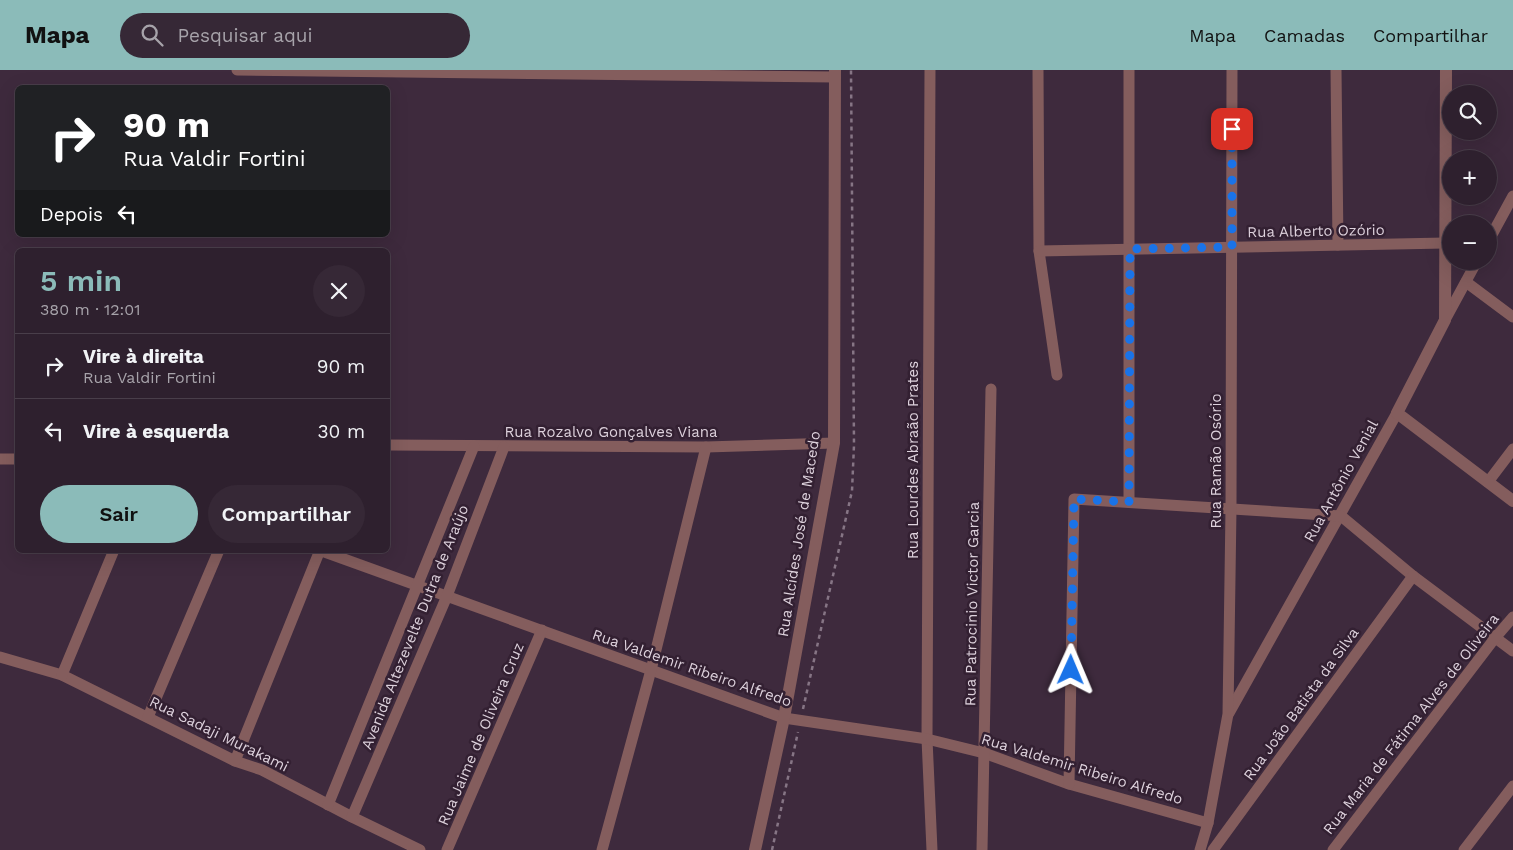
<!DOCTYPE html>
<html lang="pt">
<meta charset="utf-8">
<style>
body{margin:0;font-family:"Work Sans",sans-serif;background:#362836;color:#f1f3f6;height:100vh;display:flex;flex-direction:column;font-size:19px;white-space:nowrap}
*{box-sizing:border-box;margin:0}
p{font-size:16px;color:#a7a3aa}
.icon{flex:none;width:28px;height:28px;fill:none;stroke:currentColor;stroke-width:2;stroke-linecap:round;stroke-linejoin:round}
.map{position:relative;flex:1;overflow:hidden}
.side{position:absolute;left:15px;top:178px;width:375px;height:305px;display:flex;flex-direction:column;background:#2e202e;border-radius:8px;box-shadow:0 5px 20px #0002,0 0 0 1px #493e4a}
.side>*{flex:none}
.hud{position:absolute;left:15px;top:15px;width:375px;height:152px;border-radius:8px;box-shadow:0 5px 20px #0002,0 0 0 1px #493e4a;background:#202124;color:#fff;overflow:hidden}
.buttons{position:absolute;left:1442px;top:15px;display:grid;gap:10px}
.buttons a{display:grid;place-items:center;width:55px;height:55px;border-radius:50%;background:#2e202e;box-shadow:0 5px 20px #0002,0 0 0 1px #493e4a;font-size:25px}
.pin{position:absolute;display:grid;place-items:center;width:42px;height:42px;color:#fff;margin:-21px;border-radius:10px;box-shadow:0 2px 8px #0006}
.me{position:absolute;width:55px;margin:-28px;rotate:1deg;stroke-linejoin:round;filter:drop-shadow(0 0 4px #0008)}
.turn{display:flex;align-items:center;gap:18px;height:105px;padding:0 25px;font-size:22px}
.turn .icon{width:65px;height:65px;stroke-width:2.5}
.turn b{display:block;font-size:35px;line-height:42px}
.then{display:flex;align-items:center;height:48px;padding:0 25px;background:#0003;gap:10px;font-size:19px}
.round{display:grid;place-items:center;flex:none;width:52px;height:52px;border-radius:26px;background:#362836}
.headline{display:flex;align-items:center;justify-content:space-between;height:85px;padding:0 25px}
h1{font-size:30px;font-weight:600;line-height:38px;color:#8bbbb9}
.cta{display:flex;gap:10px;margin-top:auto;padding:10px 25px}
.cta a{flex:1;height:58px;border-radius:30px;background:#8bbbb9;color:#111;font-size:20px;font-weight:600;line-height:58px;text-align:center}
.cta a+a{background:#362836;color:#f1f3f6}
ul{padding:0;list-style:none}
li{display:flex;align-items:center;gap:15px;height:65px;padding:0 25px;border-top:1px solid #493e4a}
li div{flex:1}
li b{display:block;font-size:19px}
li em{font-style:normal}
header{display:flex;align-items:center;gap:30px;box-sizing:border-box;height:70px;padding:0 25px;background:#8bbbb9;color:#111}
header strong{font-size:24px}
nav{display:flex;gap:28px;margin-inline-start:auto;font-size:18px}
.search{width:350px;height:45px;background:#362836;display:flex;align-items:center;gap:12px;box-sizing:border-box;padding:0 18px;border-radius:28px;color:#a7a3aa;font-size:19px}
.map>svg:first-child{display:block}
</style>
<header>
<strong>Mapa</strong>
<div class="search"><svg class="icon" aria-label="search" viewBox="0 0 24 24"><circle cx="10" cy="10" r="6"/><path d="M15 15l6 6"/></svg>Pesquisar aqui</div>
<nav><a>Mapa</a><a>Camadas</a><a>Compartilhar</a></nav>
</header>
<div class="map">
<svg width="1513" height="780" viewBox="0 0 1513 780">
<rect width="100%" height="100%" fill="#3e2a3d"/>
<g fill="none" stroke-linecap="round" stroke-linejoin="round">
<g stroke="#867585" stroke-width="2.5" stroke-dasharray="4 4" stroke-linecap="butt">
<polyline points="803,639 852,421 854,375 851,0"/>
<polyline points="772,780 798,662"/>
</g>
<g stroke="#845d5d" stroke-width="11">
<polyline points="237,0 835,7"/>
<polyline points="930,0 927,669 932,780"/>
<polyline points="1038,0 1039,181 1057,305"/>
<polyline points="1129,0 1129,432"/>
<polyline points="1336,0 1338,175"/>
<polyline points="1489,170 1513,126"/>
<polyline points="1039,181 1445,173"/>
<polyline points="1466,212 1513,247"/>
<polyline points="1445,250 1477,191"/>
<polyline points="388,375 706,377 834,373"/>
<polyline points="0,389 18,389"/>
<polyline points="1488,412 1513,379"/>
<polyline points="319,480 784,648 927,669 984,683 1069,714 1208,753"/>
<polyline points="0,587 62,605 235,691 262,700 352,747 420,780"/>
<polyline points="62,605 114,480"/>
<polyline points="1229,643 1397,343"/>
<polyline points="148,647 219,480"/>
<polyline points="235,691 320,480"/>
<polyline points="1069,714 1074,429 1341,446 1413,506 1513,581"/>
<polyline points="328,735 474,376"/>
<polyline points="352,747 447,526 504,377"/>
<polyline points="447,780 542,560"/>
<polyline points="602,780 651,600 706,377"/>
<polyline points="982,780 991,319"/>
<polyline points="1200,780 1208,753 1228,644 1231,439 1232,0"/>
<polyline points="1213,780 1413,506"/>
<polyline points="1333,780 1495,568 1513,547"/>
<polyline points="1464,780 1513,716"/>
</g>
<g stroke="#845d5d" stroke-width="12">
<polyline points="1446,0 1445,250 1397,343 1513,431"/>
<polyline points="755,780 784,648 834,373 835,0"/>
</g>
</g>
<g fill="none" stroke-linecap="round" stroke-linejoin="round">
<polyline stroke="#1a73e8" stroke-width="9" stroke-dasharray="0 16.2" points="1071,600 1074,429 1129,432 1130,179 1232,177 1232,59"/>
</g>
<g text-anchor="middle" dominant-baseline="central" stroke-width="5" stroke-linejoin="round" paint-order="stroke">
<g font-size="15" fill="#ddd1dc" stroke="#332032">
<text transform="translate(1316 161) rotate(-1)">Rua Alberto Ozório</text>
<text x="611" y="362">Rua Rozalvo Gonçalves Viana</text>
<text transform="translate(913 390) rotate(-90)">Rua Lourdes Abraão Prates</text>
<text transform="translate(1216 391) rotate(-90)">Rua Ramão Osório</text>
<text transform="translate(1341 411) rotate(-61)">Rua Antônio Venial</text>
<text transform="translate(799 464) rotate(-81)">Rua Alcídes José de Macedo</text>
<text transform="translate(972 534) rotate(-89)">Rua Patrocinio Victor Garcia</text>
<text transform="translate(415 557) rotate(-68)">Avenida Altezevelte Dutra de Araújo</text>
<text transform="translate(692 598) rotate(19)">Rua Valdemir Ribeiro Alfredo</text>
<text transform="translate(1301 634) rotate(-54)">Rua João Batista da Silva</text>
<text transform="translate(1411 654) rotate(-52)">Rua Maria de Fátima Alves de Oliveira</text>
<text transform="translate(219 664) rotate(26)">Rua Sadaji Murakami</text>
<text transform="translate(481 664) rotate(-67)">Rua Jaime de Oliveira Cruz</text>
<text transform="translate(1082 699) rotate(17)">Rua Valdemir Ribeiro Alfredo</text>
</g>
</g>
</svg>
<div class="buttons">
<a><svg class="icon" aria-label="search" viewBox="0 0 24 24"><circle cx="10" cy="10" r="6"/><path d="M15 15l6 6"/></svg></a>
<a>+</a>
<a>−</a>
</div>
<div class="pin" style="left:1232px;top:59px;background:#d93025"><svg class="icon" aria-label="arrive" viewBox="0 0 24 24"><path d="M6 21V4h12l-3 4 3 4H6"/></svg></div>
<svg class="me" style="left:1071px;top:600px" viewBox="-20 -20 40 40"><path d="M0-17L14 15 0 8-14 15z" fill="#1a73e8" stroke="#fff" stroke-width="4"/></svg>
<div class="hud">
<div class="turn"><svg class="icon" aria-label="right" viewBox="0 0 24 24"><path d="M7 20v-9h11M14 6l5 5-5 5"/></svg><div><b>90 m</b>Rua Valdir Fortini</div></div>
<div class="then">Depois<svg class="icon" aria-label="left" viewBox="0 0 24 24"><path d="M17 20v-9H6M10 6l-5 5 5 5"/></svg></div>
</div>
<section class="side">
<div class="headline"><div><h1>5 min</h1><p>380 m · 12:01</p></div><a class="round"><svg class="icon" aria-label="close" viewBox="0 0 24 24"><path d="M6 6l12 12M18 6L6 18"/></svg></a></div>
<ul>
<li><svg class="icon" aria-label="right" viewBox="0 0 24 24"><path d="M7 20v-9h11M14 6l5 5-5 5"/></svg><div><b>Vire à direita</b><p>Rua Valdir Fortini</p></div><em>90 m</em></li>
<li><svg class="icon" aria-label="left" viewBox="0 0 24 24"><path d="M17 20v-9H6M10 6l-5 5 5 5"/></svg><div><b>Vire à esquerda</b></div><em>30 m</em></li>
</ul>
<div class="cta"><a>Sair</a><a>Compartilhar</a></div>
</section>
</div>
